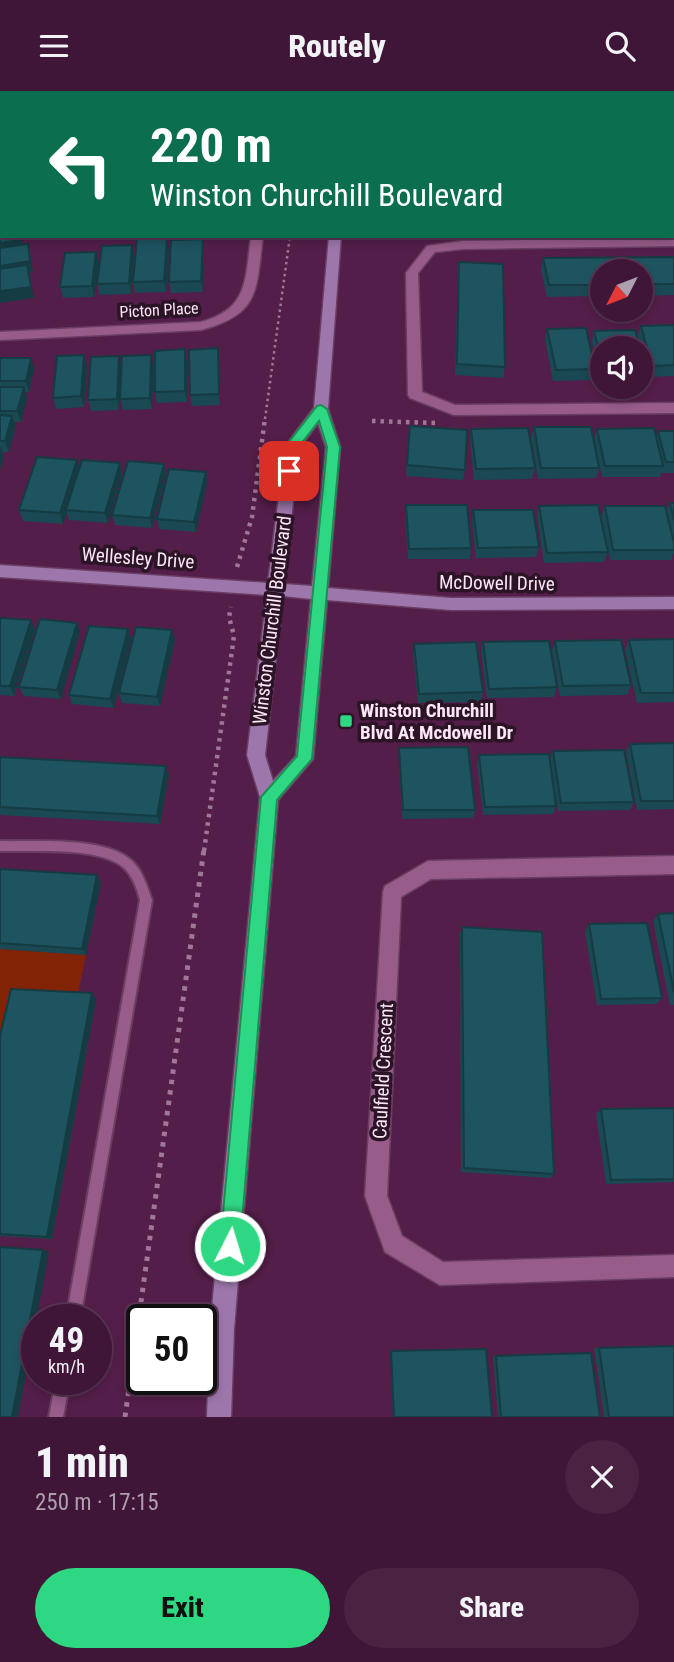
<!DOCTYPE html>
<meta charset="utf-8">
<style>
body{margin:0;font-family:"Roboto Condensed",sans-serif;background:#4a2343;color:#f1f3f6;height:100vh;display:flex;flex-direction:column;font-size:26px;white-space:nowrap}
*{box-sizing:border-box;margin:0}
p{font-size:23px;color:#ad9fae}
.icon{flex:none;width:38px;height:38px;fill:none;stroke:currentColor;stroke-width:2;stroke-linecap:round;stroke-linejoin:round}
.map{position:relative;height:1326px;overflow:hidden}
.sheet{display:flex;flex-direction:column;background:#3f1638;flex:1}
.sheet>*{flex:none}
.guide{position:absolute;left:0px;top:0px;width:676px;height:147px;box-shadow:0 4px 10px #0003,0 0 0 2px #583553;background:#0b6e4f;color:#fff;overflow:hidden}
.needle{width:46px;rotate:228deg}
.controls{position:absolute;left:590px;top:168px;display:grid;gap:14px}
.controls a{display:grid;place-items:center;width:63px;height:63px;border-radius:50%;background:#3f1638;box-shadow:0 4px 10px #0003,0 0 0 2px #583553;font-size:35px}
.speed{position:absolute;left:21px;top:1213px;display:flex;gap:14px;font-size:35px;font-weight:700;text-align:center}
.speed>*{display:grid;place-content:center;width:91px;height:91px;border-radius:50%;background:#3f1638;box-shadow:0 4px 10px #0003,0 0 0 2px #583553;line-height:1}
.speed small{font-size:18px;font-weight:400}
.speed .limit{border:4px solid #111;border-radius:10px;background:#fff;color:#111}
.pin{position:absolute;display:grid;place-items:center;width:60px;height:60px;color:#fff;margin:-30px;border-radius:14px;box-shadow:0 4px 10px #0006}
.me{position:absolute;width:77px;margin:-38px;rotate:5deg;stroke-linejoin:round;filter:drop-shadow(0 0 5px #0008)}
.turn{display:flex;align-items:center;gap:24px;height:147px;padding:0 35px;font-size:32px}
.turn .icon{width:91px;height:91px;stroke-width:2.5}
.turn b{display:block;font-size:49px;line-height:60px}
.round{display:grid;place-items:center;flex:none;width:74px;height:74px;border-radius:37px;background:#4a2343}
.headline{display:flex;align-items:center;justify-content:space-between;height:119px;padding:0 35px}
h1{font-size:42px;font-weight:800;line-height:52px}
.cta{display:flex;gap:14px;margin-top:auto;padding:14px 35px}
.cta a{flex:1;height:80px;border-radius:42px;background:#2ed883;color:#111;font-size:28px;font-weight:800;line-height:80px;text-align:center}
.cta a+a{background:#4a2343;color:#f1f3f6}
header{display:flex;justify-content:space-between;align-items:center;height:91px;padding:0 35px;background:#3f1638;font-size:32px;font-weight:800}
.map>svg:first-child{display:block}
</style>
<header><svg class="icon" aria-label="menu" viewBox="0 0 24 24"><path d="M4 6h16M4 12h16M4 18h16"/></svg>Routely<svg class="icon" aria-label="search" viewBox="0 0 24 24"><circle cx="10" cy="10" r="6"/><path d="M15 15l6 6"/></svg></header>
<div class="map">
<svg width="674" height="1326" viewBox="0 0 674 1326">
<rect width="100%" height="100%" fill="#541e4a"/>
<polygon fill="#832306" points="0,858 86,864 77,907 0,975"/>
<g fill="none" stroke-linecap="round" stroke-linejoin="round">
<g stroke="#6a3e63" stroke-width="4">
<g id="lane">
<path d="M 0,750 C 35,751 106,745 132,770 C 143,780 147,796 152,809 L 80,1228 L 66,1228 L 140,809 C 137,797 132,784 123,776 C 97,755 32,761 0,760 Z"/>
<polygon points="56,1288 70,1288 63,1326 49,1326"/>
</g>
</g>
<g stroke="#6a3e63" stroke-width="3">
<g id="street">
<polygon points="367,0 377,0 378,2 368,2"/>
<rect x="0" y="70" width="2" height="6"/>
<path d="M 251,145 L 263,145 C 256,199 261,223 201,239 L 0,249 L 0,241 L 201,231 C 249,218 245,188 251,145 Z"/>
<polygon points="674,147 674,155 463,158 435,161 418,182 422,301 455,314 674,312 674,322 454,324 410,307 408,304 406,182 427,155 463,150"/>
<polygon points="674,765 674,783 431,788 401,806 387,1105 402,1145 443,1171 674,1164 674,1186 440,1194 385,1161 365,1105 383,801 385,795 428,770"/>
</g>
</g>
<g stroke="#6a3e63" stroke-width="3">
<g id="secondary">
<rect x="328" y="0" width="10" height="2"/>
<rect x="359" y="0" width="10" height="2"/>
<path d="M 329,145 L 341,145 L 328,318 L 340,356 L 328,497 L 451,507 L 674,506 L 674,518 L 451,519 L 327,509 L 313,668 L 278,709 L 234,1238 L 231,1326 L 207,1326 L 210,1238 L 260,706 L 247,664 L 267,504 L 0,486 L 0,474 L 268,492 L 285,356 L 314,317 ZM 318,332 L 326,356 L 312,495 L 284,493 L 299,357 ZM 283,505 L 311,508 L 296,665 L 273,690 L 265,664 Z"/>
</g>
</g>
<polyline stroke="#9f7797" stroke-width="2.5" stroke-dasharray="2.5 3.5" stroke-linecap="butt" points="265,328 290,145"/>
<g stroke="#9f7797" stroke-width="4.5" stroke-dasharray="3.5 5" stroke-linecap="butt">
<polyline points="372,330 436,332"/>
<polyline points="237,476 252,426 265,327"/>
<polyline points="204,760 234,545 229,526 231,516"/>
</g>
<polyline stroke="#9f7797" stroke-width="5" stroke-dasharray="4.5 6" stroke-linecap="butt" points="125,1326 204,758"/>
<use href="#lane" fill="#975c8a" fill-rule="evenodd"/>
<use href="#street" fill="#975c8a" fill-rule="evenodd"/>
<use href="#secondary" fill="#9d77ac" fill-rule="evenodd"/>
</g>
<g fill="#1a4853">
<polygon points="465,0 499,0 465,1"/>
<polygon points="504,0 539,0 538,1 505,2"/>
<polygon points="581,0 610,0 609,1 582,1"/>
<polygon points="613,0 642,0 614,1"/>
<polygon points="645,0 674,0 673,1 646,1"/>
<polygon points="169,158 166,201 135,202 133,191"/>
<polygon points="204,160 203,201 171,202 169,191"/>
<polygon points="134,165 131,203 100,204 97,193"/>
<polygon points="674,166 674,204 640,205 640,180 602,180 602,205 547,206 541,178 543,167"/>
<polygon points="459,171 505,276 503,287 455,284 458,182"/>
<polygon points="99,173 94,206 63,207 60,196"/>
<polygon points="674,234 674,285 649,286 637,246 641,235"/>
<polygon points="547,238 595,278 593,289 553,290 545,249"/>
<polygon points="594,240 602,257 602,282 599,282 592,251"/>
<polygon points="218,257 220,314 192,315 190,304"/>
<polygon points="119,265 121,276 119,319 91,320 88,309"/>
<polygon points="0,267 34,278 29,301 25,301 27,307 21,331 14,331 16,335 9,361 2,361 4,365 0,379"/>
<polygon points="187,269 187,311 157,312 155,301"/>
<polygon points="87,275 84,316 56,318 53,307"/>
<polygon points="153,275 152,318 123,319 120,308"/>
<polygon points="410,335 465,379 463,389 406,385"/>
<polygon points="534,336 599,377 596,387 538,388 531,347"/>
<polygon points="471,338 535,377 532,388 474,389 470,349"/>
<polygon points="597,338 656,346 658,340 674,340 674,382 662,382 662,380 660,386 602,386 594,349"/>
<polygon points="120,372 122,383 108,432 69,429 67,422 63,433 23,430 19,419 79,377"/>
<polygon points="164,373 166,384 152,437 115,434 112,424"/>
<polygon points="206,381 207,392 196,441 159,438 157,428"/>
<polygon points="670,412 674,412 674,462 671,469 610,469 601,426 605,415 666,421"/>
<polygon points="406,414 471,457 470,468 408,468 405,424"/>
<polygon points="539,415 608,461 604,471 544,472 537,425"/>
<polygon points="473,419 539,456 536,466 476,467 472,430"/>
<polygon points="0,527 31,529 35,539 14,605 0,604"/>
<polygon points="128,538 131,548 114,617 72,613 69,604"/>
<polygon points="80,541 61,608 24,605 19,596"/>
<polygon points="674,548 674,611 637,612 625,559 629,549"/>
<polygon points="175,549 160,615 122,612 119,602"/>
<polygon points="555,550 631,594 627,604 560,605 552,560"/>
<polygon points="483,551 557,596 554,606 487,607 481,561"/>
<polygon points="414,553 483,601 481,611 418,612 413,563"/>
<polygon points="674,652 674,718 637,719 626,661 630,653"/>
<polygon points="399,657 475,719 473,727 402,728 399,666"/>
<polygon points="553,660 634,711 630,719 558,720 550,669"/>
<polygon points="479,664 556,715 553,723 483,724 477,673"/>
<polygon points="0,666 166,675 169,684 160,733 0,724"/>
<polygon points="0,778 101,792 86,864 0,858"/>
<polygon points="674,822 674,914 670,914 653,830 658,823"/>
<polygon points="589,833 662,907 656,913 597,914 585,840"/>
<polygon points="462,836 554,1083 550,1087 461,1081 460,843"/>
<polygon points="96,909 52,1148 0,1145 0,945"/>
<polygon points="674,1017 674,1091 606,1093 596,1023 601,1018"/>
<polygon points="674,1255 674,1326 604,1326 594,1257"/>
<polygon points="486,1258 492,1326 393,1326 390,1260"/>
<polygon points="591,1262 600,1326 498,1326 493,1265"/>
</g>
<g fill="#153b43">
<polygon points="0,17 2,23 0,38"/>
<polygon points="21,145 24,160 0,164 0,152"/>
<polygon points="167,147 169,158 166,201 164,190"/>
<polygon points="203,148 204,160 203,201 201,190"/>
<polygon points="28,153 33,181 29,182 34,207 0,212 0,175"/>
<polygon points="132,154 134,165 131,203 129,192"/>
<polygon points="96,161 99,173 94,206 92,195"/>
<polygon points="218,257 219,268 220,314 219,303"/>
<polygon points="185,258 187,269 187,311 185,300"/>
<polygon points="84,264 87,275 84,316 81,305"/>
<polygon points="151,264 153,275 152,318 150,307"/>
<polygon points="119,265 121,276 119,319 117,308"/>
<polygon points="31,267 34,278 29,301 26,290"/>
<polygon points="24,296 27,307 21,331 17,320"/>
<polygon points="12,325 16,335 9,361 5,350"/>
<polygon points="0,355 4,365 0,379"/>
<polygon points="77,369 80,380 66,419 67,422 63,433 60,422"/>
<polygon points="120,372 122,383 108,432 105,422"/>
<polygon points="164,373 166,384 152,437 150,427"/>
<polygon points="206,381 207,392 196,441 194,431"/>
<polygon points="31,529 35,539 14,605 10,595"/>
<polygon points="77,532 80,541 61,608 57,599"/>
<polygon points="128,538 131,548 114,617 110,608"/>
<polygon points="172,539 175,549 160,615 157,606"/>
<polygon points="166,675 169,684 160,733 157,725"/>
<polygon points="97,784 101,792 86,864 82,858"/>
<polygon points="92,902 96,909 52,1148 47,1146"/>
<polygon points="43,1159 49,1161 18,1326 12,1326"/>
</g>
<g fill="#1e5460" stroke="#153b43" stroke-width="2">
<polygon points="184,0 185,2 163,2 163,1"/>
<rect x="189" y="0" width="22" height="2"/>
<polygon points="215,0 238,0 238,2 216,2"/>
<rect x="243" y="0" width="22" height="2"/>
<polygon points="0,113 2,113 2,129 0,130"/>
<polygon points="0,133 2,133 2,145 20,145 20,149 0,152"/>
<polygon points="167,147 164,190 133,191 137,148"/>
<polygon points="203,148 201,190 169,191 171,149"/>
<polygon points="28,153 30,170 0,175 0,157"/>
<polygon points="132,154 129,192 97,193 102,155"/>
<polygon points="96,161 92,195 60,196 65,162"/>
<polygon points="674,166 674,193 640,193 640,180 602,180 602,194 549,194 543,167"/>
<polygon points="459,171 503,173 505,276 457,273"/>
<polygon points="27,174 31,196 0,200 0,178"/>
<polygon points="674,234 674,274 652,275 641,235"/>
<polygon points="586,237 595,278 556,279 547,238"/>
<polygon points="635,239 640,257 602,257 602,271 594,240"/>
<polygon points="218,257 219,303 190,304 189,259"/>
<polygon points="185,258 185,300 155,301 155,260"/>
<polygon points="640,260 643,270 640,270"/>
<polygon points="84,264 81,305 53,307 57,265"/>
<polygon points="151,264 150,307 120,308 122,265"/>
<polygon points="119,265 117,308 88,309 91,266"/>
<polygon points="0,267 31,267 26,290 0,290"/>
<polygon points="0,296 24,296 17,320 0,320"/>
<polygon points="0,324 12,325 5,350 0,350"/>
<polygon points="410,335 467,339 465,379 407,374"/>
<polygon points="534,336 591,336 599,377 541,377"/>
<polygon points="528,337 535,377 476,378 471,338"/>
<polygon points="654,337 663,375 605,375 597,338"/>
<polygon points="658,340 674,340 674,371 666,371"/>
<polygon points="37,366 77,369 60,422 19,419"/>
<polygon points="82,369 120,372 105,422 66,419"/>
<polygon points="128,370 164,373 150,427 112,424"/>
<polygon points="169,378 206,381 194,431 157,428"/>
<polygon points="670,412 674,412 674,429"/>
<polygon points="406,414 467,414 471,457 409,458"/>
<polygon points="598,414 608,461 547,462 539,415"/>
<polygon points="605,415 665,415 674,452 674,459 613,459"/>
<polygon points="473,419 533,419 539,456 478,457"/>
<polygon points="0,527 31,529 10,595 0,595"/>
<polygon points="40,528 77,532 57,599 19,596"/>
<polygon points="89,535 128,538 110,608 69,604"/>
<polygon points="136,536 172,539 157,606 119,602"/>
<polygon points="674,548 674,602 641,602 629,549"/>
<polygon points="621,549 631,594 563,595 555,550"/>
<polygon points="549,550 557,596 489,598 483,551"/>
<polygon points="476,551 483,601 419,603 414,553"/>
<polygon points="674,652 674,710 641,710 630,653"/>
<polygon points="468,656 475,719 403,719 399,657"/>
<polygon points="624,659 634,711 561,712 553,660"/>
<polygon points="549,663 556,715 485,716 479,664"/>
<polygon points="0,666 166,675 157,725 0,716"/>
<polygon points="0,778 97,784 82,858 0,852"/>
<polygon points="674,822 674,901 658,823"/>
<polygon points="647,832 662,907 601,908 589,833"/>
<polygon points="462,836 542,841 554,1083 464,1077"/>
<polygon points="11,898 92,902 47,1146 0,1143 0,945"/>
<polygon points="674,1017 674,1088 611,1089 601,1018"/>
<polygon points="0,1156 43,1159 12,1326 0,1326"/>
<polygon points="674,1255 674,1326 609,1326 599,1257"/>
<polygon points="486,1258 492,1326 394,1326 391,1260"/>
<polygon points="591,1262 600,1326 501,1326 496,1265"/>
</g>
<polygon fill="#2ed883" stroke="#1e8c55" stroke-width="2" points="321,314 327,318 340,356 312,668 277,709 240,1155 237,1162 230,1165 223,1162 220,1155 261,706 297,665 327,356 319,330 298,357 293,384 289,385 282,380 285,356 317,315"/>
<rect fill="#2ed883" stroke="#2c1427" stroke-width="2.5" x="339" y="623" width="14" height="14" rx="3.5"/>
<g text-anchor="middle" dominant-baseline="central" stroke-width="7" stroke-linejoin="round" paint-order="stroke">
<g font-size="16" fill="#fce7f6" stroke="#2c1427">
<text transform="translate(159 219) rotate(-3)">Picton Place</text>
</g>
<g font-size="19" fill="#fce7f6" stroke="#2c1427">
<text transform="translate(138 467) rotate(4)">Wellesley Drive</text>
<text transform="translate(497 492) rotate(1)">McDowell Drive</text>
<text transform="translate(272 529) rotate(-83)">Winston Churchill Boulevard</text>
<text transform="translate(383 980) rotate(-87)">Caulfield Crescent</text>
</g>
<g font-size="19" font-weight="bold" fill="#fce7f6" stroke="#2c1427" text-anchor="start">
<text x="360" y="619">Winston Churchill<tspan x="360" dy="22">Blvd At Mcdowell Dr</tspan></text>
</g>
</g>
</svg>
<div class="controls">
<a><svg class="needle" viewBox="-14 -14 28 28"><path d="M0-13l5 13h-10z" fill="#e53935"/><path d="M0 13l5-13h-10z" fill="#ad9fae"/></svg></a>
<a><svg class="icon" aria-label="sound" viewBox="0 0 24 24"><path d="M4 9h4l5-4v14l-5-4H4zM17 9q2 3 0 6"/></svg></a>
</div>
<div class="speed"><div>49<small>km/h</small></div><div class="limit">50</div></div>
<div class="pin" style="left:289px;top:380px;background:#d93025"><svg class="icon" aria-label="arrive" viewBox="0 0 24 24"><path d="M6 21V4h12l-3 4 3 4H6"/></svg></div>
<svg class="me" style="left:230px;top:1155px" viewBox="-20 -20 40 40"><circle r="17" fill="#2ed883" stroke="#fff" stroke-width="3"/><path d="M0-11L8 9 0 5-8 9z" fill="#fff"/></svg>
<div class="guide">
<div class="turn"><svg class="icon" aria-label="left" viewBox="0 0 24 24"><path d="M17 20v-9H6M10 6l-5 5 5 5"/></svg><div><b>220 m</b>Winston Churchill Boulevard</div></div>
</div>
</div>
<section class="sheet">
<div class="headline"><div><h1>1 min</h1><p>250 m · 17:15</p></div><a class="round"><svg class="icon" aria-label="close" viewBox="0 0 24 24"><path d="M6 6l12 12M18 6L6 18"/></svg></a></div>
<div class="cta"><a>Exit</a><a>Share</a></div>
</section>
